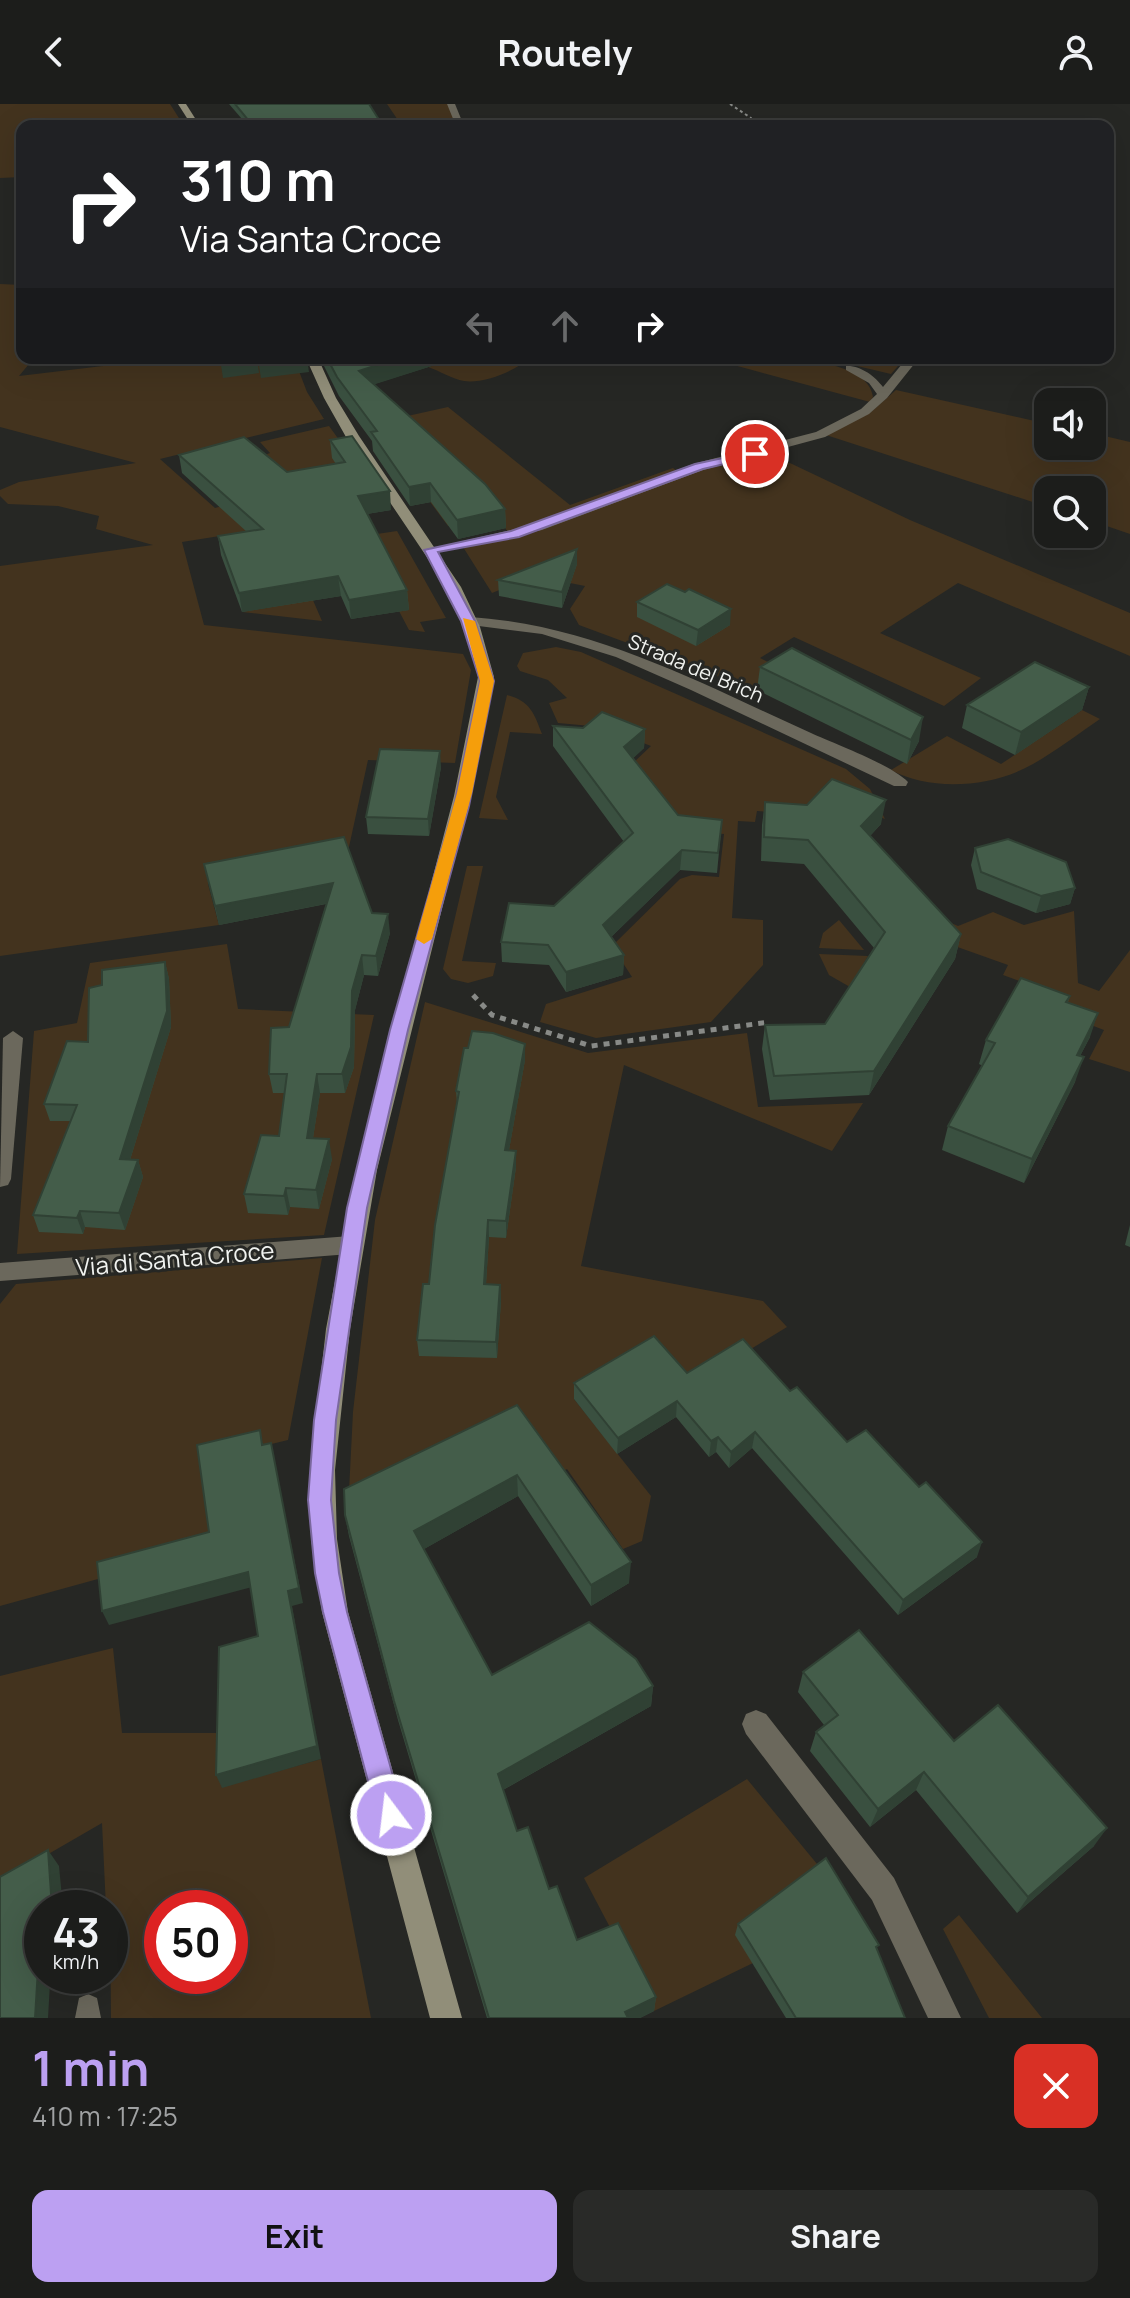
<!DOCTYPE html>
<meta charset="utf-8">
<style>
body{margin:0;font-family:Manrope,sans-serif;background:#292a28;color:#f1f3f6;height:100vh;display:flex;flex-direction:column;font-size:30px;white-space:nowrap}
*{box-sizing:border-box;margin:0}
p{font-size:26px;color:#a0a2a3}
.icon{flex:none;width:44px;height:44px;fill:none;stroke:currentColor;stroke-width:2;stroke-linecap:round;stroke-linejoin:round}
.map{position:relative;height:1914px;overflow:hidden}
.side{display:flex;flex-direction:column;background:#1c1d1b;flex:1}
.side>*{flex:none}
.hud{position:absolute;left:16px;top:16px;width:1098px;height:244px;border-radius:16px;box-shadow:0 8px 32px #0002,0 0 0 2px #3a3b3a;background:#202124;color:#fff;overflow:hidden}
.controls{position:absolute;left:1034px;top:284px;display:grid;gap:16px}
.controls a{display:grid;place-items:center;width:72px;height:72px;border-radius:16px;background:#1c1d1b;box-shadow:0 8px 32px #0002,0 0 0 2px #3a3b3a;font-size:40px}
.speed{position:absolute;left:24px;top:1786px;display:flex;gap:16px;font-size:40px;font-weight:700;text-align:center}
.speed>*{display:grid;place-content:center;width:104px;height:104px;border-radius:50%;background:#1c1d1b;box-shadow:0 8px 32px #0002,0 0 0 2px #3a3b3a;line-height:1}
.speed small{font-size:20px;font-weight:400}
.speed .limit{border:12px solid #d22;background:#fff;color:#111}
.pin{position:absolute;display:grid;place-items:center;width:68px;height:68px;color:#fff;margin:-34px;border:4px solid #fff;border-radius:50%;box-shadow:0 2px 8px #0007}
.me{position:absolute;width:88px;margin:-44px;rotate:345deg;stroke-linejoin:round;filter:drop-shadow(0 0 6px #0008)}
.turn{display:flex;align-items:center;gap:28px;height:168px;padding:0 32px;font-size:36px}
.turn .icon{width:104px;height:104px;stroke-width:2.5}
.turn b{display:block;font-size:56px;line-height:68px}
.lanes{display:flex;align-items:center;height:76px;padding:0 32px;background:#0003;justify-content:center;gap:40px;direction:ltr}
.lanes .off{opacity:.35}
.round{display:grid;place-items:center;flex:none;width:84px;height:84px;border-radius:16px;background:#292a28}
.head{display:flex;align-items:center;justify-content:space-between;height:136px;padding:0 32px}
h1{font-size:48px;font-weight:700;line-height:60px;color:#bca0f2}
.cta{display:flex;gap:16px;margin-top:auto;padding:16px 32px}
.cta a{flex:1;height:92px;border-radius:16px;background:#bca0f2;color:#111;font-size:32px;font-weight:700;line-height:92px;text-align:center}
.cta a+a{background:#292a28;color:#f1f3f6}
header{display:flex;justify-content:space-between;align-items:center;height:104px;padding:0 32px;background:#1c1d1b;font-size:36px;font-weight:700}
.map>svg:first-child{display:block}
</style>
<header><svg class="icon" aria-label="back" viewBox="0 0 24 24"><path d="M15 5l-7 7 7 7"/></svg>Routely<svg class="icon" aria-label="person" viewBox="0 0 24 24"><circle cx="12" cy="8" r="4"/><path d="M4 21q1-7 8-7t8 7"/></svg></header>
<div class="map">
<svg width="1130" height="1914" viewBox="0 0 1130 1914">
<rect width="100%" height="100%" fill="#262724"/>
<g fill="#43331e" fill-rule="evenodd">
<polygon points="0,0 170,0 184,22 22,22 22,73 0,74"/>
<polygon points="387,0 448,0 457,22 402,22"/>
<polygon points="0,180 22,181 22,254 34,254 19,272 170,254 294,254 307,288 324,315 160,355 215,404 258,392 277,423 182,438 204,521 463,550 471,566 455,659 368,656 347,752 208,780 219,821 0,852 0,462 153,441 96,425 99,412 58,402 8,400 0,392 0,386 19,378 136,359 0,323"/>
<path d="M 457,254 L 529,254 C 516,267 483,280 464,277 C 452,275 440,267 428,263 Z"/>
<path d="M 708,254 C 743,254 867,246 873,293 L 870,298 Z"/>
<polygon points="823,254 905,254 891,270"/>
<polygon points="896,286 1048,320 1048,342 1092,342 1092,329 1130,338 1130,430 1092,417 1092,386 1048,386 1048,403 826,331 871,308"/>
<polygon points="448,303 570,401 673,364 677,367 508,428 497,413 448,422 416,379 394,315"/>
<polygon points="329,322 350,351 333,354 347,377 307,401 259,353 270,349 260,338"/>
<polygon points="771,350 910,416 1130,509 1130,552 958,479 880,529 981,574 944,602 794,533 760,554 788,568 757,587 579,521 570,505 585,482 570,479 572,474 546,467 492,489 463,443 524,432 701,366"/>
<polygon points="397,427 446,514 420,518 425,528 409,526 399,507 408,506 370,431"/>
<polygon points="289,441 322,517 242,508 289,500"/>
<polygon points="556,543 581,548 846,665 870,685 885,715 826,692 807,711 757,707 755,718 738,717 732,814 763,816 763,861 711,918 596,934 540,918 546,900 632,873 612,842 680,775 692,771 719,773 724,730 681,726 633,659 651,642 602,623 558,619 549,599 567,594 548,576 520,567 517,562 523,549"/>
<path d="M 507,591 C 530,597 534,609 542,630 L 510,628 L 496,693 L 508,716 L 479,714 Z"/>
<path d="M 1082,606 L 1100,615 C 1078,630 1056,647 1033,660 C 993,683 932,688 891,666 L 947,632 L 1001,660 Z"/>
<polygon points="467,762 483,762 462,857 496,859 493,872 468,879 451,875 443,865"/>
<polygon points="911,801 958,822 993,808 1024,821 1074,807 1078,879 1099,887 1130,846 1130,968 1089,955 1104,926 1054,907 1053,889 1003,871 1008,861 949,840"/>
<polygon points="839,816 864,846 819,844 823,829"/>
<polygon points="227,840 238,905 374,911 324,1131 17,1150 34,927 77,919 90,859"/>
<polygon points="819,850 868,852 850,883 829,871"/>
<polygon points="425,898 588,949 747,929 758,1003 863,999 832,1047 624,961 581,1162 763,1197 787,1223 685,1285 574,1295 651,1392 642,1437 623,1445 567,1365 552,1373 348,1407 353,1308 375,1116"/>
<polygon points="322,1154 288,1336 202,1357 214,1443 0,1502 0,1200 16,1180"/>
<path d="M 113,1544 L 122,1629 L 223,1629 L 222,1683 L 321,1655 L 371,1914 L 111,1914 L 110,1804 L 106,1804 L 102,1719 L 0,1778 L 0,1572 ZM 162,1804 L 230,1804 L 230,1872 L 162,1872 Z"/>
<polygon points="747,1675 822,1766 753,1859 654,1907 584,1774"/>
<polygon points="959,1811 1042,1914 989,1914 943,1825"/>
</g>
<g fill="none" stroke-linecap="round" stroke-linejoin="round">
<polyline stroke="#888a87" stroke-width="2" stroke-dasharray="3 3" stroke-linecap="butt" points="730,0 751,14 753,22"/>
<polyline stroke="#888a87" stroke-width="5" stroke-dasharray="6 6" stroke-linecap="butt" points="473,891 492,911 591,942 770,918"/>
<polygon fill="#6b685c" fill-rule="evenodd" points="88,1890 97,1894 101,1914 75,1914 79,1894"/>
<g fill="#6b685c" fill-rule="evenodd">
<polygon points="447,0 455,0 464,22 456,22"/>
<path d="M 907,254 L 919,254 L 887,294 L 869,310 L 825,333 L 703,366 L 542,426 L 431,450 L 424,446 L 533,421 L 693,360 L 816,328 L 861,305 L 877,290 L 869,279 L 846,266 L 846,262 C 860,261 875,272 883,283 Z"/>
<path d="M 468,513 C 592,520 700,579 811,629 C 835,640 892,661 908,678 L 906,682 L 894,682 L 691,586 L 616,553 L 542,530 L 463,520 L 461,517 Z"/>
<polygon points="13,927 23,934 11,1075 8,1081 0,1083 3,934"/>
<polygon points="350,1132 358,1135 361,1141 358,1147 350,1150 0,1177 0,1159"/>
<polygon points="756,1606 766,1610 894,1774 961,1914 928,1914 872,1796 746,1630 742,1620 746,1610"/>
</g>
<g fill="#918e79" fill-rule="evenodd">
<polygon points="178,0 186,0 200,22 192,22"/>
<polygon points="306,254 318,254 336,294 359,332 461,483 480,523 494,573 470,692 377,1066 350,1225 335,1366 337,1435 348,1508 462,1914 430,1914 322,1508 311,1435 310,1366 326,1225 356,1066 454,692 478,573 466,523 447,483 346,333 324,294"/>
</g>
</g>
<g fill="#3a5040">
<polygon points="229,0 369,0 383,22 248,22"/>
<polygon points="320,254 457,254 374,280 505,405 506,424 458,435 431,398 410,402 373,347 372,337 339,292"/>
<polygon points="330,336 391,406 367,410 407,486 409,506 351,515 341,492 242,508 221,451 218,432 247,428 182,369 179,351 287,368 336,360 332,354"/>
<polygon points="577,460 562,504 499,492 498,476"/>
<polygon points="637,498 730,521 696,542 637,513"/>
<polygon points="760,563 919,637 907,660 757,586"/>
<polygon points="1089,583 1082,606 1015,651 962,624 967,601"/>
<polygon points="553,622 583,624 645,625 644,644 633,654 678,711 722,716 717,769 680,766 611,833 624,851 623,871 566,888 549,861 502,858 501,838 554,802 624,738 553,642"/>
<polygon points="441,663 429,732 368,730 366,713"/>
<polygon points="765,698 881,720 870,732 961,830 955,855 869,991 770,996 762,945 765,921 825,920 874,844 804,760 761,757 762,721"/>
<polygon points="975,744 1075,784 1070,800 1036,809 977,785 971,761"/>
<polygon points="204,760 372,809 390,829 378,872 364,871 355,906 354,963 345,989 320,989 313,1034 332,1055 319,1105 290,1103 288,1111 248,1109 244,1090 279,1032 285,989 273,989 269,970 289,923 326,800 219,821"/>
<polygon points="165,858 169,875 171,923 130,1056 138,1056 143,1073 125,1126 85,1123 83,1130 39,1128 33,1111 70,1017 50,1017 44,1000 88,938"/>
<polygon points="1070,892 1068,898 1090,933 1080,952 1075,978 1024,1079 942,1046 948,1022 983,962 979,960 986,936"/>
<polygon points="525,956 509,1046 516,1047 516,1063 506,1134 489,1133 486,1180 500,1181 501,1197 497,1254 419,1252 417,1236 429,1180 457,999 456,987"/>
<polygon points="1130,1121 1130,1143 1125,1141"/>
<polygon points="687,1269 790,1287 977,1453 898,1511 752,1344 729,1364 716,1348 709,1353 676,1313 617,1350 574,1295 574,1279"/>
<polygon points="517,1301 629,1479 591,1502 518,1392 424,1445 492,1571 653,1582 651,1602 503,1686 517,1727 577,1836 656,1893 654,1907 640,1914 487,1914 398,1616 349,1432 345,1411"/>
<polygon points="803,1568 954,1637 1094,1742 1017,1809 916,1686 870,1723 810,1647 816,1628 824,1621 798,1588"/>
<polygon points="738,1820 877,1846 905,1914 786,1914 735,1831"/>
</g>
<g fill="#304134">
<polygon points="232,254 257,254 259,269 223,274 220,255"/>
<polygon points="275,254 307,254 309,268 261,274 258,256"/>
<polygon points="399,254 457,254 360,285 359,267"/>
<polygon points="430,379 431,398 410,402 409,383"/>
<polygon points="390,387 391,406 360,411 358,392"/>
<polygon points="505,405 506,424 458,435 457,416"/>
<polygon points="577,445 577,460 562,504 562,488"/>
<polygon points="338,472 341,492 242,508 239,489"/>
<polygon points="407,486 409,506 351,515 349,496"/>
<polygon points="731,505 730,521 696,542 698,526"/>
<polygon points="1089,583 1082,606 1015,651 1021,628"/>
<polygon points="923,613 919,637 907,660 911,636"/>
<polygon points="645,625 644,644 624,663 624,643"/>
<polygon points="440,647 441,663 429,732 428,715"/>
<polygon points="886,696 881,720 857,746 861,722"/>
<polygon points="682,746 680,766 603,841 603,821"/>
<polygon points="333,779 335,798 219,821 215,802"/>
<polygon points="1075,784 1070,800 1036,809 1041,792"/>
<polygon points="388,810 390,829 378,872 376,852"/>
<polygon points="961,830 955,855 869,991 874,967"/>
<polygon points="362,851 364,871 355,906 354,963 345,989 342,970 352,887"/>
<polygon points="624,851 623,871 566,888 566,868"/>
<polygon points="165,858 169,875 171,923 125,1072 120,1055"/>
<polygon points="1098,909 1090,933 1068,975 1077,951"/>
<polygon points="525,940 525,956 506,1063 505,1046"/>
<polygon points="1084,953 1075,978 1024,1079 1032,1055"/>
<polygon points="317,970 320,989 310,1053 307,1034"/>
<polygon points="329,1035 332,1055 319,1105 316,1086"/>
<polygon points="516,1047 516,1063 506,1134 506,1117"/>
<polygon points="138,1056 143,1073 125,1126 119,1109"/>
<polygon points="286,1084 290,1103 288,1111 284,1092"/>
<polygon points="80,1107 85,1123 83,1130 77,1114"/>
<polygon points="488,1116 489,1133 485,1196 484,1180"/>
<polygon points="500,1181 501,1197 497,1254 496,1238"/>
<polygon points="677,1297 676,1313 617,1350 618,1334"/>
<polygon points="755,1328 752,1344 729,1364 731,1348"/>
<polygon points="718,1333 716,1348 709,1353 711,1337"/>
<polygon points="271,1339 303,1499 292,1502 321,1655 222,1684 216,1671 288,1487"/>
<polygon points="517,1371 518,1392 417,1449 414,1427"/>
<polygon points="982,1438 977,1453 898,1511 903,1496"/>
<polygon points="631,1458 629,1479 591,1502 591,1481"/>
<polygon points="248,1468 252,1483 109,1521 102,1507"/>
<polygon points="653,1582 651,1602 499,1688 498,1670"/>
<polygon points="924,1668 916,1686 870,1723 878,1705"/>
<polygon points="1107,1724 1094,1742 1017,1809 1028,1793"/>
<polygon points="48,1746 59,1762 63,1804 52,1804"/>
<polygon points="42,1864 42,1872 68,1872 69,1875 50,1879 48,1914 35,1914 38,1865"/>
<polygon points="656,1893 654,1907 640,1914 624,1914 625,1908"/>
</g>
<g fill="#445d4a" stroke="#304134" stroke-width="2">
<polygon points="235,0 369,0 383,22 253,22"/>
<polygon points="327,254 399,254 359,267 485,380 505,405 457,416 430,379 409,383 371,328 377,327 337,273"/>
<polygon points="352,332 390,387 358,392 407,486 349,496 338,472 239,489 218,432 263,425 179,351 244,333 287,368 345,358 330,336"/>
<polygon points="577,445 562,488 498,476"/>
<polygon points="667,480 685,488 689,485 731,505 698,526 637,498"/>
<polygon points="792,544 923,613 911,636 760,563"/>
<polygon points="1035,558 1089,583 1021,628 967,601"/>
<polygon points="602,608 645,625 624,643 678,711 722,716 718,749 682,746 603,821 624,851 566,868 548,841 501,838 509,799 554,802 633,729 553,622 583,624"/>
<polygon points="380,645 440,647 428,715 366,713"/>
<polygon points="832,675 886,696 861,722 961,830 874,967 774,972 765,921 825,920 885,828 808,736 764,733 765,698 807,701"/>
<polygon points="344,733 372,809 388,810 376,852 362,851 352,887 351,943 342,970 317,970 307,1034 329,1035 316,1086 286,1084 284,1092 244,1090 261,1031 279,1032 287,970 269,970 271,924 289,923 333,779 215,802 204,760"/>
<polygon points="1008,735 1066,758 1075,784 1041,792 981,768 975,744"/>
<polygon points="165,858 167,907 120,1055 138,1056 119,1109 80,1107 77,1114 33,1111 77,1001 44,1000 67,937 88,938 89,884 102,881 102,866"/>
<polygon points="1021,874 1070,892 1066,898 1098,909 1077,951 1084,953 1032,1055 948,1022 995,939 986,936"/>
<polygon points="472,927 493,929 525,940 505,1046 516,1047 506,1117 488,1116 484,1180 500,1181 496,1238 417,1236 423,1180 429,1180 435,1121 459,988 456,987 464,944 468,944"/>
<polygon points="654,1232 687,1269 743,1235 790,1287 797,1283 847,1338 866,1326 919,1383 926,1378 982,1438 903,1496 755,1328 731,1348 718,1333 711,1337 677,1297 618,1334 574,1279"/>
<polygon points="517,1301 631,1458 591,1481 517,1371 414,1427 492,1571 589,1518 636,1555 653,1582 498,1670 517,1727 528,1723 549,1785 557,1782 577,1836 618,1819 656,1893 625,1908 628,1914 489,1914 394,1597 345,1411 344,1385"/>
<polygon points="260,1326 262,1341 271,1339 299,1484 288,1487 317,1642 216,1671 219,1543 258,1532 248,1468 102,1507 97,1458 209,1428 197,1341"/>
<polygon points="859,1526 954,1637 998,1601 1107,1724 1028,1793 924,1668 878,1705 816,1628 838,1611 803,1568"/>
<polygon points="48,1746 52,1804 42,1804 42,1864 38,1865 35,1914 0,1914 0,1773"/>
<polygon points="826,1754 879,1841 876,1843 905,1914 796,1914 738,1820"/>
</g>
<polygon fill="#bca0f2" stroke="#7a689d" stroke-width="2" points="755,347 759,352 703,365 519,433 438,448 475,517 494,577 469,702 408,926 367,1104 336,1316 331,1396 339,1469 347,1508 404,1711 400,1720 391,1724 381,1720 377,1711 323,1508 315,1469 308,1396 314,1316 347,1104 390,926 454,702 480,577 461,517 424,446 511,427 695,360"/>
<polygon fill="#f59e0b" points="463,514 475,517 494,577 472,689 432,835 424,840 416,835 457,689 480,577"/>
<g text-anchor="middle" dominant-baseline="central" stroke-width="6" stroke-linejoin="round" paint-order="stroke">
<g font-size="20" fill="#f1f3f0" stroke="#262724">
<text transform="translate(696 564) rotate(23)">Strada del Brich</text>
</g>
<g font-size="24" fill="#f1f3f0" stroke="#262724">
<text transform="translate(175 1154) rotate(-5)">Via di Santa Croce</text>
</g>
</g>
</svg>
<div class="controls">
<a><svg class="icon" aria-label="sound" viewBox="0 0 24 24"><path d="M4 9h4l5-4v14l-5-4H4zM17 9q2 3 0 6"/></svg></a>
<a><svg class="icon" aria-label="search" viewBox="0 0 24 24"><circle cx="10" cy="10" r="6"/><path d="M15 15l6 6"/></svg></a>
</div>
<div class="speed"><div>43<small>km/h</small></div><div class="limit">50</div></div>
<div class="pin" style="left:755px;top:350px;background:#d93025"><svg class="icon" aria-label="arrive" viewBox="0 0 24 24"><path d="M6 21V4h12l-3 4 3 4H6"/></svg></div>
<svg class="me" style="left:391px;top:1711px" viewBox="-20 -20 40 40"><circle r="17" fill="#bca0f2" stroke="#fff" stroke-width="3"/><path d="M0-11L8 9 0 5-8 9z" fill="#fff"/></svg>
<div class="hud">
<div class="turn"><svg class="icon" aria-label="right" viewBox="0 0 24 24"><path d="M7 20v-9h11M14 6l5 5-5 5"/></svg><div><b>310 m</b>Via Santa Croce</div></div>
<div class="lanes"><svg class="icon off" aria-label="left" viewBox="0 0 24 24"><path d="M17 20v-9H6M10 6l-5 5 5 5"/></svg><svg class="icon off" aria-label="ahead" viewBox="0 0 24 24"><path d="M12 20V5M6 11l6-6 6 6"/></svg><svg class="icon" aria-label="right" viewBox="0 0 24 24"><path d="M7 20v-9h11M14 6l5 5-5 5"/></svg></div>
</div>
</div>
<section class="side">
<div class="head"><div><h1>1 min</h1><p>410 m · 17:25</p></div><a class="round" style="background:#d93025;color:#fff"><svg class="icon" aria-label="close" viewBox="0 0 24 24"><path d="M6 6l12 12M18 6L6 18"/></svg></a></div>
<div class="cta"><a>Exit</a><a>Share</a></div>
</section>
